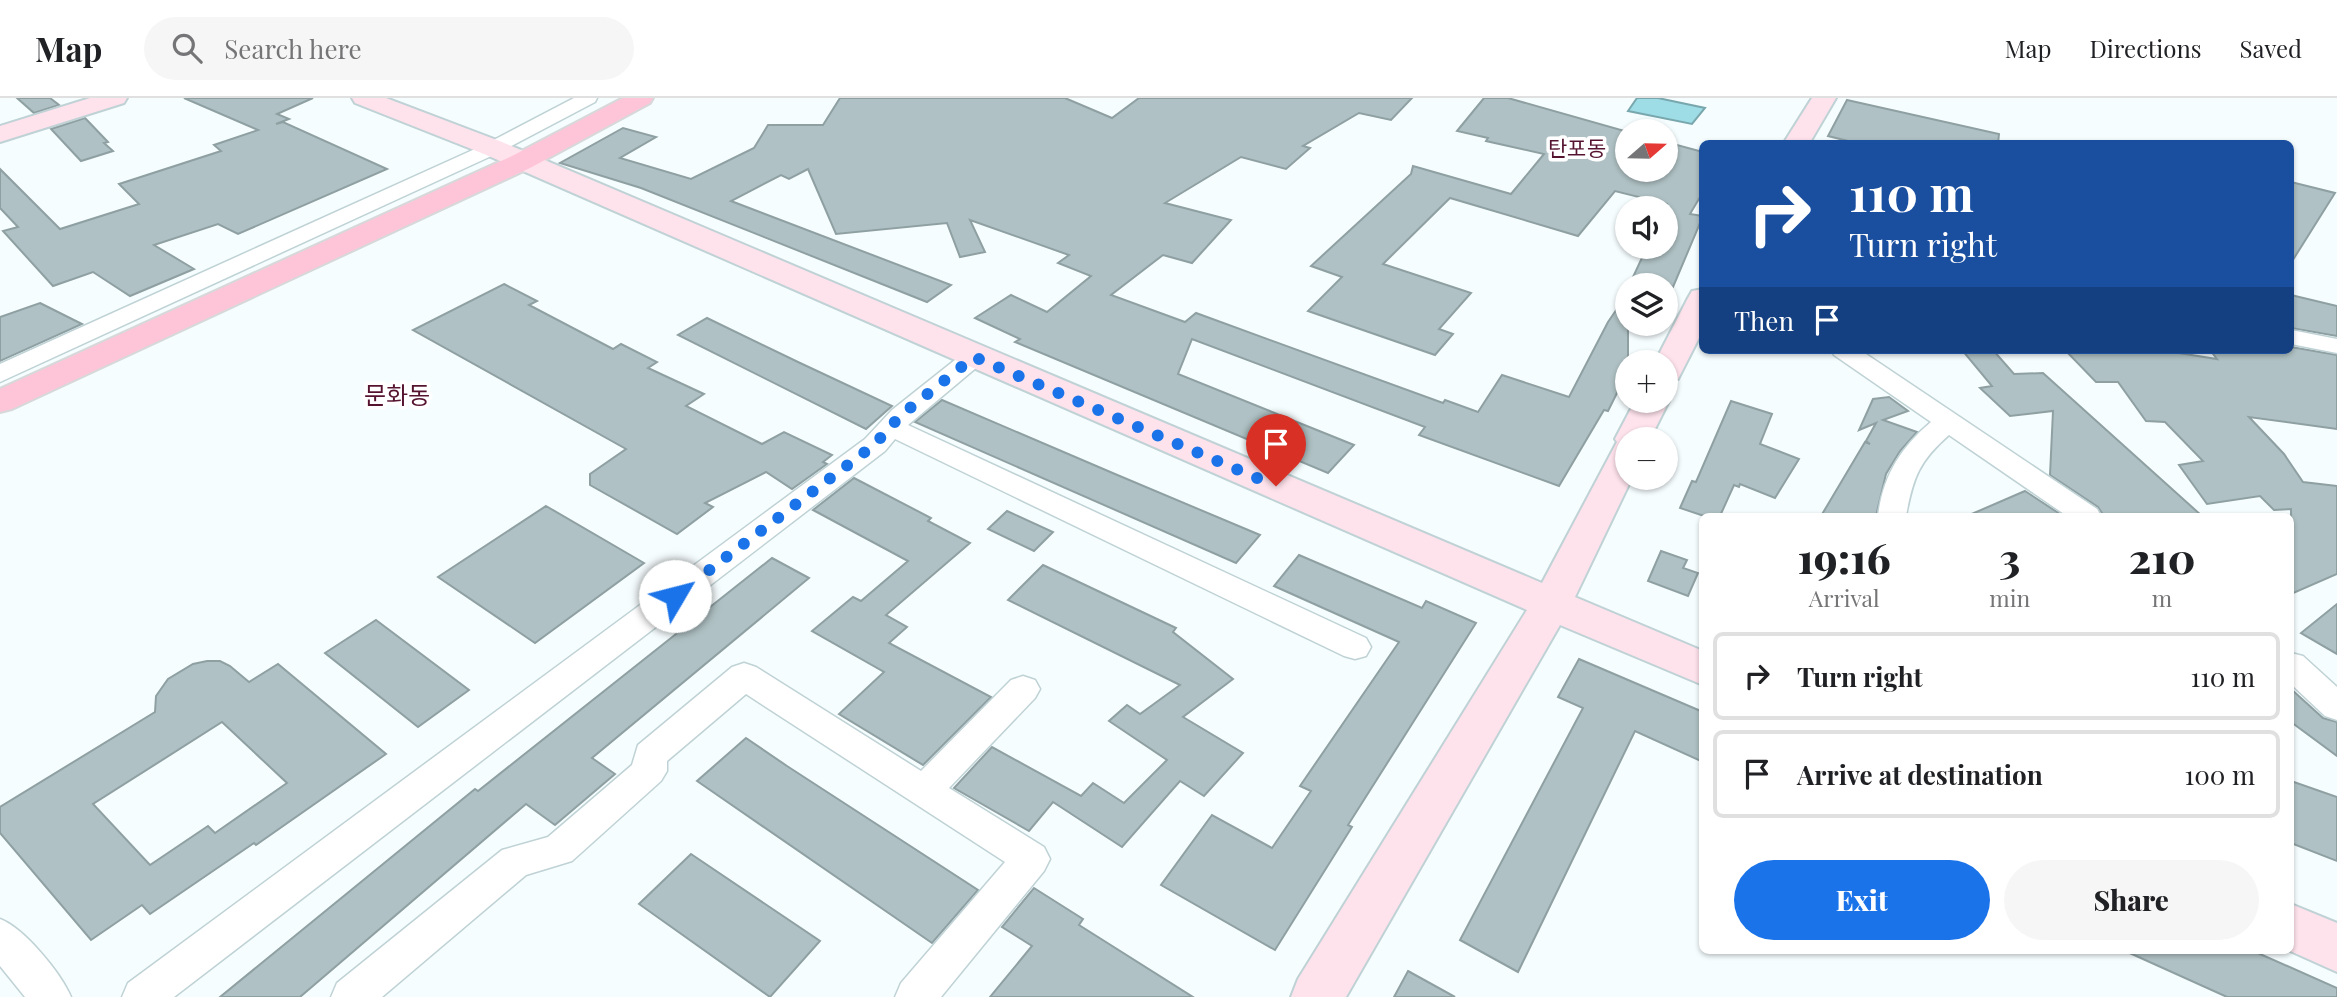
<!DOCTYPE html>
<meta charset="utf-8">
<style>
body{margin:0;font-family:"Playfair Display","Noto Sans KR",serif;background:#f6f6f6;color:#202124;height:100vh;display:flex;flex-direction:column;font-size:26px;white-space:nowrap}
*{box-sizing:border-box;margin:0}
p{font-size:23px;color:#757577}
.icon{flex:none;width:38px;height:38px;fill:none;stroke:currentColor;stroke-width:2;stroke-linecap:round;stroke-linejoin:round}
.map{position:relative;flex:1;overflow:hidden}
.details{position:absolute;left:1699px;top:415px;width:595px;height:441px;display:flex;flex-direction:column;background:#fff;border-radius:10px;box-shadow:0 2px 5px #0004}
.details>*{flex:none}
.hud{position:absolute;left:1699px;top:42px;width:595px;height:214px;border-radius:10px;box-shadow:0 2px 5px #0004;background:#1a4fa0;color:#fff;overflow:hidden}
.needle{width:46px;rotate:70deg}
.tools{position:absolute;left:1615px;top:21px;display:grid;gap:14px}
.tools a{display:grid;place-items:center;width:63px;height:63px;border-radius:50%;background:#fff;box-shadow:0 2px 5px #0004;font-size:35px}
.pin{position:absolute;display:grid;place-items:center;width:60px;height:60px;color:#fff;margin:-72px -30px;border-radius:50% 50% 50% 0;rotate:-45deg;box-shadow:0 0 7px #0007}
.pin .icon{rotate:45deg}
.me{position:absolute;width:77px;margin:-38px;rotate:53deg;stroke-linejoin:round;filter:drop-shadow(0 0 5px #0008)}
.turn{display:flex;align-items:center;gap:24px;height:147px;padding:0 35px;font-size:32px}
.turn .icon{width:91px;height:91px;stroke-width:2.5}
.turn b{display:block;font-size:49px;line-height:60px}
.then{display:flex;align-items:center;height:66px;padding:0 35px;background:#0003;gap:14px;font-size:26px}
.eta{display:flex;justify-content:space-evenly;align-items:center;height:119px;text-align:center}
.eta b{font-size:42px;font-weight:800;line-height:49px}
.button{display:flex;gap:14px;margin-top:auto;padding:14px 35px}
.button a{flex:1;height:80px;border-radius:42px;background:#1a73e8;color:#fff;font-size:28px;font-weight:800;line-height:80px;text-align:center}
.button a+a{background:#f6f6f6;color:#202124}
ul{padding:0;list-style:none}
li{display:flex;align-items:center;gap:21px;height:88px;margin:0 14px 10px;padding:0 21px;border:4px solid #e0e0e0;border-radius:10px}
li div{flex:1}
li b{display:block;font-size:26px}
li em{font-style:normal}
header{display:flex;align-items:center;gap:42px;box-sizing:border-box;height:98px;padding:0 35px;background:#fff;border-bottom:2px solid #e0e0e0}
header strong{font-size:33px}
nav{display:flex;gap:38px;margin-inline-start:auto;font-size:24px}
.search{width:490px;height:63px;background:#f6f6f6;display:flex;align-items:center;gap:18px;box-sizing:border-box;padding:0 24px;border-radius:38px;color:#757577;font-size:26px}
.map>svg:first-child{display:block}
</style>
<header>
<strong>Map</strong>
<div class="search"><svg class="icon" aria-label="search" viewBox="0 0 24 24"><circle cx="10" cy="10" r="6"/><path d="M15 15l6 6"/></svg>Search here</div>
<nav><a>Map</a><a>Directions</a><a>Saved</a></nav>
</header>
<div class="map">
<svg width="2337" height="899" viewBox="0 0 2337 899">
<rect width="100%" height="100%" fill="#f6fdfe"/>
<polygon fill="#9edde6" stroke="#79a7ae" stroke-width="2" points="1637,0 1658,0 1705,10 1692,26 1628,13"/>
<g fill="#afc1c4" stroke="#8fa0a3" stroke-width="2" fill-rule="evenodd">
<polygon points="17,0 50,0 59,7 34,15"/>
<polygon points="184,0 313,0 277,16 289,21 276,26 283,24 387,71 238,136 218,126 154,147 194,171 130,198 93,174 53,188 3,133 18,129 0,110 0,71 60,131 139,106 119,86 221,53 214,47 258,32"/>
<polygon points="840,0 1065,0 1112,20 1139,0 1412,0 1391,22 1359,15 1303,48 1310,50 1286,71 1241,59 1165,105 1231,122 1192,165 1163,157 1111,197 1185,224 1196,215 1443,305 1445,302 1478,314 1502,277 1569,299 1608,224 1628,195 1628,273 1608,313 1604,312 1559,388 1419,337 1425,329 1192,241 1178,276 1354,347 1328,375 1015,244 1020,241 975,220 1011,197 1047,214 1091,178 1058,165 1069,157 970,122 985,154 960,159 947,125 836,136 808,71 789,81 781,77 731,103 951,187 927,204 641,90 560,65 623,30 656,39 620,60 691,81 754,50 768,27 823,27"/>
<polygon points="1484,0 1508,0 1628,34 1628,72 1666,72 1666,44 1703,54 1703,94 1690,116 1703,118 1673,189 1633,179 1647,149 1666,149 1667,106 1615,93 1578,138 1450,100 1383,166 1471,195 1439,231 1453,236 1435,257 1308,213 1342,179 1311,168 1411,76 1413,68 1511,96 1544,56 1486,43 1488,40 1457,33"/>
<polygon points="1847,2 1999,36 1998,46 1860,46 1828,38"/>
<polygon points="85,20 108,44 104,45 113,53 81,63 51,31"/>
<polygon points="2291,84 2335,95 2291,165"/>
<polygon points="504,186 537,203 529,207 613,251 621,246 657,264 648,270 704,296 686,308 762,346 784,334 832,357 823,364 827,366 792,391 766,374 705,405 713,409 677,436 590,387 590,376 626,351 413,232"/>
<polygon points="2291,197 2337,208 2337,238 2291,230"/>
<polygon points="40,205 82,226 0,263 0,219"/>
<polygon points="707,220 798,264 892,308 866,331 678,237"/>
<polygon points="2291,249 2337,257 2337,331 2249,319 2284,356 2303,384 2337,388 2337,476 2291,496 2291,411 2274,412 2260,398 2207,406 2179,367 2203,363 2165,324 2146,323 2118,284 2096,284 2065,252 2160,252 2217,261 2210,252 2291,252"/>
<polygon points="1962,252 1993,252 2014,276 2043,275 2202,418 2104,418 2098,409 2050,377 2053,313 2010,318 1980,290 1992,288"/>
<polygon points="1889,299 1908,313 1883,322 1917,334 1900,353 1886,376 1876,418 1821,418 1865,344 1870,346 1866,343 1876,325 1859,332 1873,301"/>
<polygon points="942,302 1115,376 1260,437 1236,465 915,324"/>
<polygon points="1731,303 1772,316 1760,346 1799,361 1775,400 1740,386 1739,389 1734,387 1720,418 1704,418 1680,410 1692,383 1696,384"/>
<polygon points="854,380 931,420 928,423 970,445 886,517 907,529 889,545 991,599 923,667 839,616 884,574 812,533 853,499 861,503 908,463 813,412"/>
<polygon points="2025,393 2063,418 1967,418"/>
<polygon points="546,408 644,465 535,545 438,479"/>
<polygon points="1007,413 1053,434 1034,453 988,431"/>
<polygon points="1661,453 1687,462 1683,470 1698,475 1688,498 1648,483"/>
<polygon points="1299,457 1422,510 1426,503 1476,525 1348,727 1352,729 1275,852 1161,787 1212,717 1272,750 1311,693 1300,688 1399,544 1274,488"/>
<polygon points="772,460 809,480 592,660 615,676 555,727 526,706 300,899 220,899 475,691 478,693"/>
<polygon points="1043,467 1176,530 1173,534 1233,581 1183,619 1243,655 1204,698 1180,683 1122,749 1053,704 1029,733 954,690 992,649 1081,698 1093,685 1124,705 1167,662 1109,623 1127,607 1140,616 1180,587 1008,502"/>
<polygon points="2337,506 2337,556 2301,535"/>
<polygon points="376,522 469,592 418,629 325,555"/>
<polygon points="1579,561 1703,614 1703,664 1635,633 1518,874 1460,842 1583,610 1558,599"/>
<path d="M 207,563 L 220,563 L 230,568 L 249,584 L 278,566 L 386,656 L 256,747 L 254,745 L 150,816 L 142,807 L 91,842 L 0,735 L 0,709 L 155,614 L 156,598 L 168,581 L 193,566 ZM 222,624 L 287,685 L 215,735 L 208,728 L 150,767 L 93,706 Z"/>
<polygon points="2291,591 2323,620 2337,624 2337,658 2291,624"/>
<polygon points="746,640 787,668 978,792 932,845 697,683"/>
<polygon points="2291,683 2337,699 2337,763 2291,745"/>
<polygon points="691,756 820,843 770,899 639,806"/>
<polygon points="1034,790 1083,821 1079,827 1193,899 990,899 1032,848 1002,829"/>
<polygon points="2123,852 2251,852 2337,890 2337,899 2227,899"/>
<polygon points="1408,873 1455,899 1394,899"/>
</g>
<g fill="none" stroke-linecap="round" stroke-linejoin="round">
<g stroke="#bfd2d5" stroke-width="3">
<g id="street">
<polygon points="574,0 597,0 595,4 500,54 0,284 0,266 486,46"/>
<polygon points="2291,232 2337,241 2337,255 2291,246"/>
<polygon points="974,251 983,254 987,259 983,264 908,327 1366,540 1371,549 1366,558 1355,561 1344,558 895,341 885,353 174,899 122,899 128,885 865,341 892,312 965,254"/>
<path d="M 1831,252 L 1860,252 L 2097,411 L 2101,418 L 2067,418 L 1949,337 C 1919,363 1913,380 1906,418 L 1878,418 C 1883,378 1900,350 1931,324 L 1834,257 Z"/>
<polygon points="2291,555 2303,558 2337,589 2337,622 2325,618 2291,586"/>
<polygon points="744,565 756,569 921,673 1011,582 1023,578 1035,582 1040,591 1035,600 949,690 1044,749 1050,761 1044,773 941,899 895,899 901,885 1005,764 746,596 667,663 667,673 661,683 572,763 526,777 382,899 331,899 337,885 502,752 548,739 632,667 638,647 732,569"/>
<path d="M 0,821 C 24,830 61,875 71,899 L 25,899 L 0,868 Z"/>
</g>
</g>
<g stroke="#bfd2d5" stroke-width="4">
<g id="secondary">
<polygon points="90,0 127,0 124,5 0,44 0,28"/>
<polygon points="352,0 386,0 502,44 1542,485 1617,344 1615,341 1635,303 1666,303 1666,299 1669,303 1650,341 1628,341 1628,380 1632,380 1575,499 1703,553 1703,587 1560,527 1346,899 1291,899 1298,881 1527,512 484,56 355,5"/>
<polygon points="1812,0 1836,0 1809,46 1783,46"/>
<polygon points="1703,191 1703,232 1678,281 1666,284 1666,264 1655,264 1688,200 1692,193"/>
<polygon points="2291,806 2337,825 2337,874 2288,852 2291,852"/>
</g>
</g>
<g stroke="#d7d8d9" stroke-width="4">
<polygon id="primary" points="623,0 653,0 650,5 530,70 12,311 0,314 0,291 512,58"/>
</g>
<use href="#street" fill="#fff" fill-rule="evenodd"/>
<use href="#secondary" fill="#fee2ec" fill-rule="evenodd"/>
<use href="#primary" fill="#fec5d8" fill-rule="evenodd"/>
</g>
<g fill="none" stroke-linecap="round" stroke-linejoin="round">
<polyline stroke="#1a73e8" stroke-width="12" stroke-dasharray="0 21.6" points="675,498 874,347 901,317 974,259 1276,388"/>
</g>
<g text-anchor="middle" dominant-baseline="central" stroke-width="7" stroke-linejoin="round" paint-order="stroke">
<g font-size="21" fill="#55132f" stroke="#fff">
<text x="1577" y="49">탄포동</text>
</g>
<g font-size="24" fill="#55132f" stroke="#fff">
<text x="397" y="296">문화동</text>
</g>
</g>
</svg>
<div class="tools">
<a><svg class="needle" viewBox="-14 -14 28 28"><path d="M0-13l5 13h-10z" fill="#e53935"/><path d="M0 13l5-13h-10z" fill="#757577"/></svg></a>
<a><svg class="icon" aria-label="sound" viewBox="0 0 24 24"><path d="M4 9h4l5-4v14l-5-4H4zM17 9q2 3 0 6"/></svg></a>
<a><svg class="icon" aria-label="layers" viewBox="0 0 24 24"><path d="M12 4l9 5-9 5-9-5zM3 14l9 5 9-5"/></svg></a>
<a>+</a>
<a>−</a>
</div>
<div class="pin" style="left:1276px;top:388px;background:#d93025"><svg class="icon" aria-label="arrive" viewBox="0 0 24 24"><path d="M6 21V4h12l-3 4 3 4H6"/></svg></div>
<svg class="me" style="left:675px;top:498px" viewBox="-20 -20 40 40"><circle r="19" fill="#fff"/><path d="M0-13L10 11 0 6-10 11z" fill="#1a73e8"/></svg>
<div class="hud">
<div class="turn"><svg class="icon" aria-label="right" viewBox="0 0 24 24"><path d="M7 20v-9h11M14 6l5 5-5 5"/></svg><div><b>110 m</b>Turn right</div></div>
<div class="then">Then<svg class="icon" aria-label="arrive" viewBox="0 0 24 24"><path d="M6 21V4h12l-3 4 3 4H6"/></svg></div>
</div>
<section class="details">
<div class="eta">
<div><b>19:16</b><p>Arrival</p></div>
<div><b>3</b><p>min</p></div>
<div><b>210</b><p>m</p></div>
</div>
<ul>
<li><svg class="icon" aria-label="right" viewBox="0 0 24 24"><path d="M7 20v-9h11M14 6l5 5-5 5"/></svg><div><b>Turn right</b></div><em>110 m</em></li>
<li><svg class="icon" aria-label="arrive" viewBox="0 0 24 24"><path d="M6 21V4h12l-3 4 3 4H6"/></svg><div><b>Arrive at destination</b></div><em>100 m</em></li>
</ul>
<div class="button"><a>Exit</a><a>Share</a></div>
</section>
</div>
